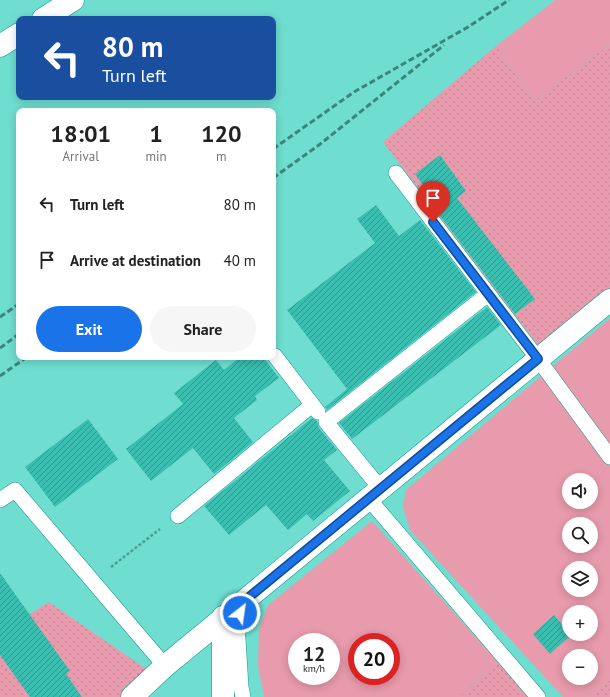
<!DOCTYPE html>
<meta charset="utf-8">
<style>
body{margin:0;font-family:"PT Sans",sans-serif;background:#f6f6f6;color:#222;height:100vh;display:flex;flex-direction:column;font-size:15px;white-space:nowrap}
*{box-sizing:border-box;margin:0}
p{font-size:13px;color:#767676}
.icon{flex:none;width:22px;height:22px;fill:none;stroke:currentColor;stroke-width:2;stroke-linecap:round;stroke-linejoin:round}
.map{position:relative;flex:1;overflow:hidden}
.drawer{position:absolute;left:16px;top:108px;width:260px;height:252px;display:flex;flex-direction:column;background:#fff;border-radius:8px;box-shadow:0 2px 10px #0003}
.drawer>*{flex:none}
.top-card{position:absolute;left:16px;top:16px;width:260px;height:84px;border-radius:8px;box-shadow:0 2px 10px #0003;background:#1a4fa0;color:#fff;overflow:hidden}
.fabs{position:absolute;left:562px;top:473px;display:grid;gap:8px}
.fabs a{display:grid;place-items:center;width:36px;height:36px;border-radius:50%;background:#fff;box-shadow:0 2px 10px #0003;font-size:20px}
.speed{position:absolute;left:288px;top:633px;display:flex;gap:8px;font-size:20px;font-weight:700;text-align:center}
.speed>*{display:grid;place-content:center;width:52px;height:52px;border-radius:50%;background:#fff;box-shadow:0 2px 10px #0003;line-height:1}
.speed small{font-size:10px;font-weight:400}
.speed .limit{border:6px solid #d22;background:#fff;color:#111}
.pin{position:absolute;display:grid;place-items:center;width:34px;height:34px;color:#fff;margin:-41px -17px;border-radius:50% 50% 50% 0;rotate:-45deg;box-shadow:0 0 4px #0007}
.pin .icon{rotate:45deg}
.me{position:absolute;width:44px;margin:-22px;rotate:30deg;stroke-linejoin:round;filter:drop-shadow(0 0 3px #0008)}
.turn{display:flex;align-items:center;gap:14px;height:84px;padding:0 20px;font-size:18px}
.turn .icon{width:52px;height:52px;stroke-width:2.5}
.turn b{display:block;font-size:28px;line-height:34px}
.eta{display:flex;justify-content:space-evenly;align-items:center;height:68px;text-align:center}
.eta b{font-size:24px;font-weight:800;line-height:28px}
.button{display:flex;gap:8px;margin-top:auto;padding:8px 20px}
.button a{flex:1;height:46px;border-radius:24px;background:#1a73e8;color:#fff;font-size:16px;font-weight:800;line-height:46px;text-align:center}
.button a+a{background:#f6f6f6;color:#222}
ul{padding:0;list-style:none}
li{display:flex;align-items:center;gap:12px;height:56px;padding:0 20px}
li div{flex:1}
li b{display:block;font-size:15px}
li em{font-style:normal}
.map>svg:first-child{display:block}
</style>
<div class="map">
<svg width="610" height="697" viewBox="0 0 610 697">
<defs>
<pattern id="park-dots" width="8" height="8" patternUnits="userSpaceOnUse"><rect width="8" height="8" fill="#e89bad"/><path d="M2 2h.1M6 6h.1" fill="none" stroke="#c58595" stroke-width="1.8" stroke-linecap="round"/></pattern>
<pattern id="building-hatch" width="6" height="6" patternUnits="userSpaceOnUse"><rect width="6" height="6" fill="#3bbeb0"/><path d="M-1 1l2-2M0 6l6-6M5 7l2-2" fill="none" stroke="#2f9a8f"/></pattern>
</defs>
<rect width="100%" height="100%" fill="#6fded0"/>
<g fill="#e89bad" fill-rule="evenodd">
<polygon points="555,0 610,0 610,44 534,101 496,46"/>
<path d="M 610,318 L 610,679 L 588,697 L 563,697 L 410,530 L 403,507 L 406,490 ZM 569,480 L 591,480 L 591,502 L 569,502 ZM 569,524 L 591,524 L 591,546 L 569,546 ZM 569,568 L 591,568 L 591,590 L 569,590 ZM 569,612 L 591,612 L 591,634 L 569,634 ZM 569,656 L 591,656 L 591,678 L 569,678 Z"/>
<path d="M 372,521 L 497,661 L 459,697 L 264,697 L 258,666 L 259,629 L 268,605 ZM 297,642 L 331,642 L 331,676 L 297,676 ZM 357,642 L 391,642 L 391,676 L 357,676 Z"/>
</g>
<g fill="url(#park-dots)">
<polygon points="610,44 610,288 541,349 383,142 496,46 534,101"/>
<polygon points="49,602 149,671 121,697 0,697 0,633"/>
<polygon points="497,661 529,697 459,697"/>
<polygon points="610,679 610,697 588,697"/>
</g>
<g fill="url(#building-hatch)">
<polygon points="440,155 466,191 457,198 535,299 515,314 435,209 439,206 415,174"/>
<polygon points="376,205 399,236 420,220 476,292 327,410 325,407 347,389 287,310 375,243 357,219"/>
<polygon points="487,307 501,325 352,439 339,423"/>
<polygon points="240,357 263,357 279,378 255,396 257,400 234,418 253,442 214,474 193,448 151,481 126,449 183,404 174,393 216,360 224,370"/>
<polygon points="312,418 317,421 319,428 337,450 324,460 350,491 313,521 307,514 288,530 266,505 229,535 204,506"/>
<polygon points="88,419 118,459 55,507 25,467"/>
<polygon points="0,573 70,671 66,674 82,697 30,697 0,655"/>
<polygon points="554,615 571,635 550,654 533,634"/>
</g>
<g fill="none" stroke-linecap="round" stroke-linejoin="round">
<g stroke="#10968a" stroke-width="16">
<g id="lane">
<polyline points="396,173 538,359 610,457"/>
<polyline points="275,356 318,412"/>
<polyline points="381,489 326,422 488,294"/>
<polyline points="368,498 538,697"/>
<polyline points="0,500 15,490 165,666"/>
<polyline points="178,516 312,405"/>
<polyline points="243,602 237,624 241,687 243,697"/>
</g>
</g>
<g stroke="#10968a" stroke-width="23">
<g id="street">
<polyline points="43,19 73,0"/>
<polyline points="0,46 19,34"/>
<polyline points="132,697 165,666 610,300"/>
<polyline points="223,697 223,617"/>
</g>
</g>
<polyline stroke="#4aa095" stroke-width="2.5" stroke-dasharray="3 2" stroke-linecap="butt" points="111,567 160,529"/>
<use href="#lane" stroke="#fff" stroke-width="15"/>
<use href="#street" stroke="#fff" stroke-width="22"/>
<g stroke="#3a867d" stroke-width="3" stroke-dasharray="6 3" stroke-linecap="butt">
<polyline points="273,149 354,92 468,27 509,0"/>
<polyline points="273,178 319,145 444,45"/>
<polyline points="0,317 19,304"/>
<polyline points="0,348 19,334"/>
<polyline points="0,376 27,357"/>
</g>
</g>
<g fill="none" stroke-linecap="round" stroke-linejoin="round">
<g stroke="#114b97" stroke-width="10">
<polyline id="route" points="240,613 243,602 538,359 433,222"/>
</g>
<use href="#route" stroke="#1a73e8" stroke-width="7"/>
</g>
</svg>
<div class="fabs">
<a><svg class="icon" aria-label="sound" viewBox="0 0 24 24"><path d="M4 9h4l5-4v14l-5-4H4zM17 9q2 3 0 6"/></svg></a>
<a><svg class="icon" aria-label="search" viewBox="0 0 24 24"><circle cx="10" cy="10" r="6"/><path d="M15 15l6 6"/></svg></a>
<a><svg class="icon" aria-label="layers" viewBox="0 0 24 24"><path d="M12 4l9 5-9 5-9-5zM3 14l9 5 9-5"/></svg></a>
<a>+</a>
<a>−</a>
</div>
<div class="speed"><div>12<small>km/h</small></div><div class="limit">20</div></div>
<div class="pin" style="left:433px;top:222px;background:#d93025"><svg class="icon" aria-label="arrive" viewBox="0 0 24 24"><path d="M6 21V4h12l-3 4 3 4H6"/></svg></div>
<svg class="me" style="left:240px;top:613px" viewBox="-20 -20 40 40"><circle r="17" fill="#1a73e8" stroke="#fff" stroke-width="3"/><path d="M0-11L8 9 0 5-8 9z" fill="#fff"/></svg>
<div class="top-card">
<div class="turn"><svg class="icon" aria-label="left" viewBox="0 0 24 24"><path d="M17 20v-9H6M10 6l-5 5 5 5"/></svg><div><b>80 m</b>Turn left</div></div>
</div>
<section class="drawer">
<div class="eta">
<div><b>18:01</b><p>Arrival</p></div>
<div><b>1</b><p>min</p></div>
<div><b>120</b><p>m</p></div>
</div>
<ul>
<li><svg class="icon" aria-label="left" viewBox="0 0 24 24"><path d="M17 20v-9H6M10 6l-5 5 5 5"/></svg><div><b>Turn left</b></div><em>80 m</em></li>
<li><svg class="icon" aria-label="arrive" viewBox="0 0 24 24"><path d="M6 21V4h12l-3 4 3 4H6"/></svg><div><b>Arrive at destination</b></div><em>40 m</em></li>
</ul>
<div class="button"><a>Exit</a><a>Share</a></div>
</section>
</div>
